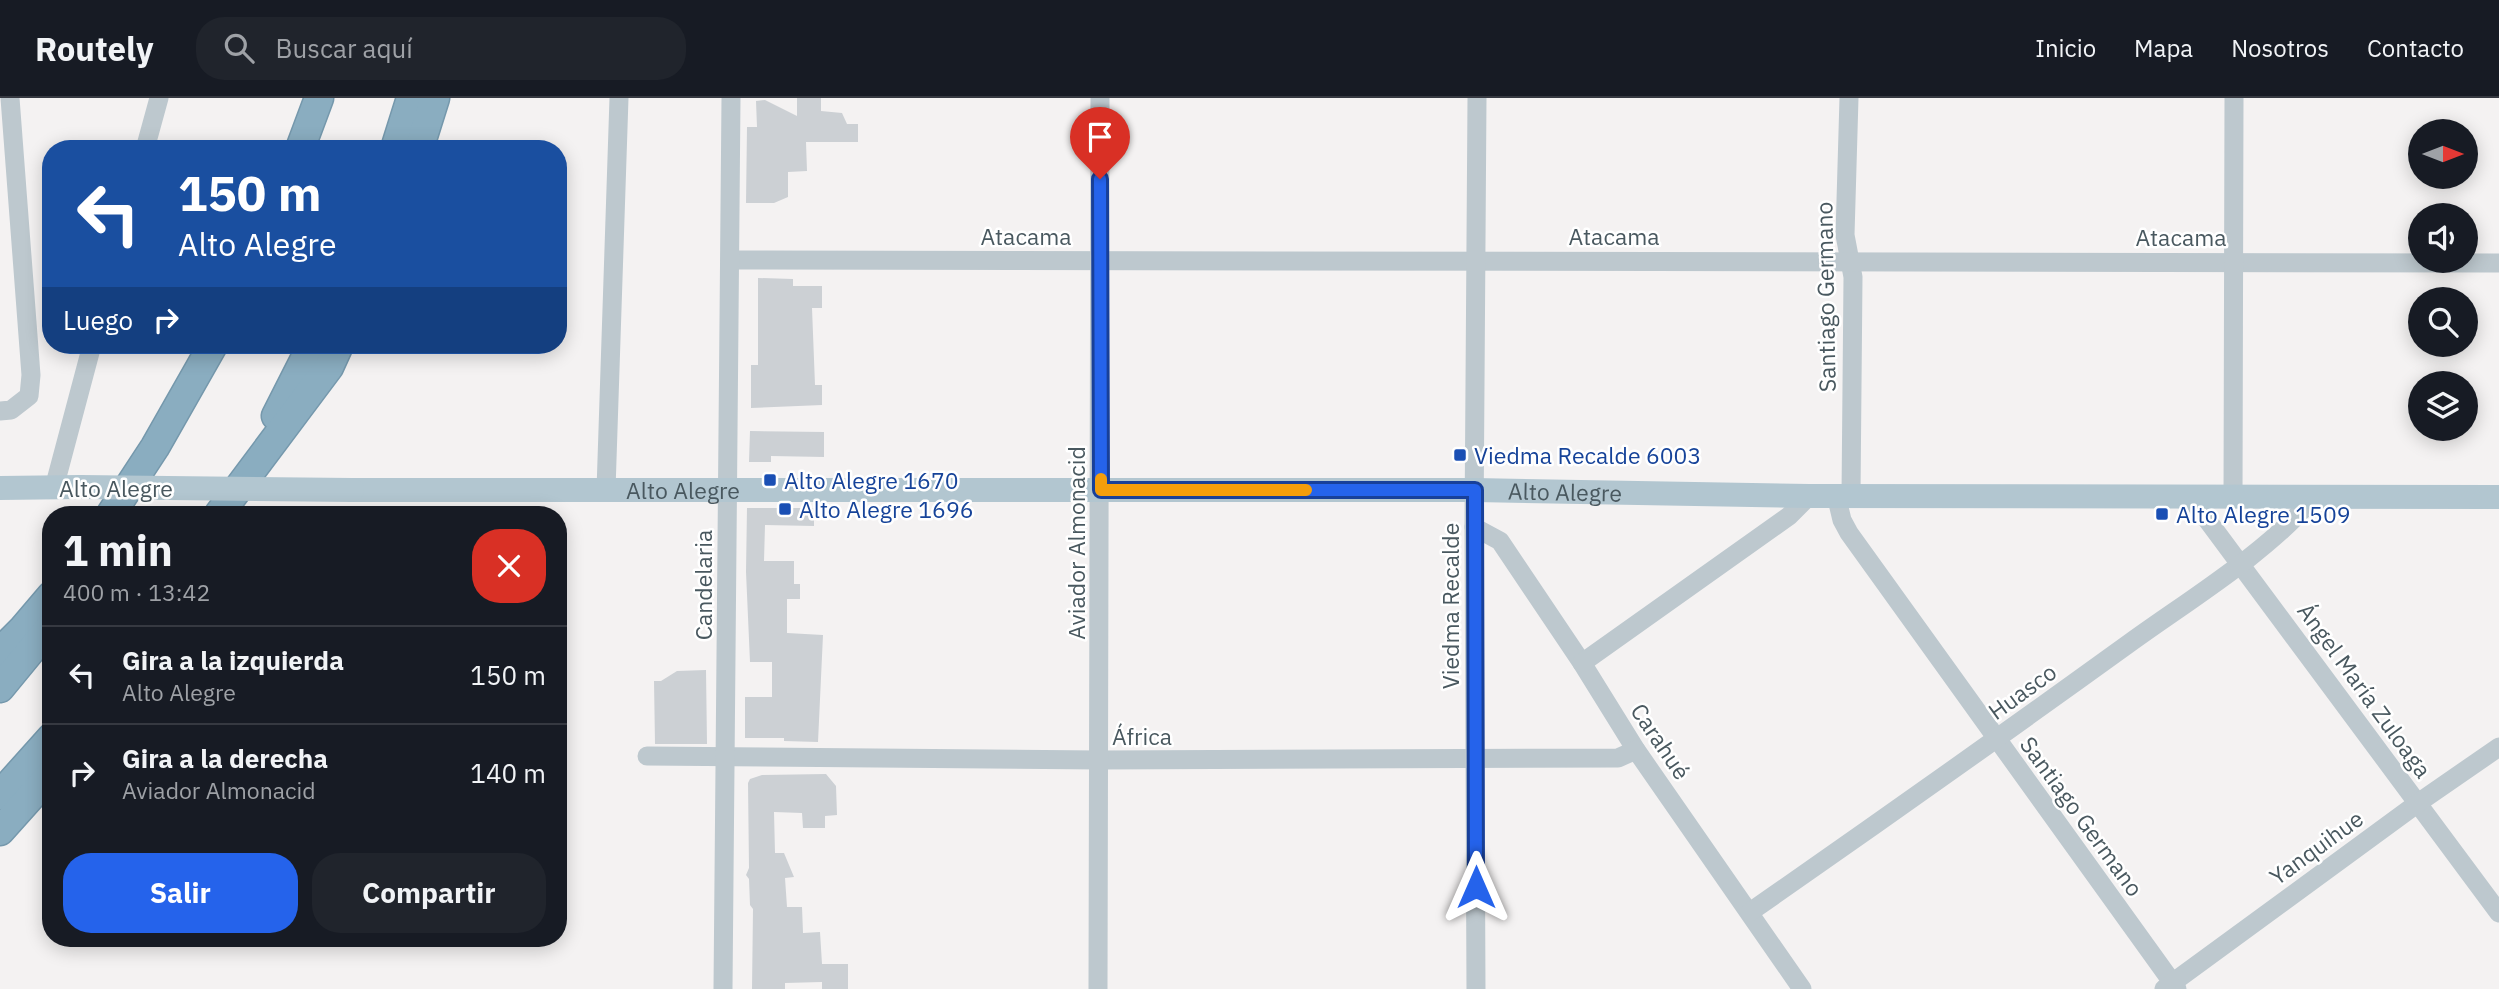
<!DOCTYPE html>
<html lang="es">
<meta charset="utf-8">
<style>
body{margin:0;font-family:"IBM Plex Sans",sans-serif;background:#20242c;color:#f1f3f6;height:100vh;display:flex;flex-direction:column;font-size:26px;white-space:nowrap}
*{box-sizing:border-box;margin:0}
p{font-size:23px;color:#9ea1a6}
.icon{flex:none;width:38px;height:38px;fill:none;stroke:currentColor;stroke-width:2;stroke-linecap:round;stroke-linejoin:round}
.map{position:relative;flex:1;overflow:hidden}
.sheet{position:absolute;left:42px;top:408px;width:525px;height:441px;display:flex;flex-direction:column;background:#171b24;border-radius:28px;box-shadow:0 4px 18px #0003}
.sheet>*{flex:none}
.hud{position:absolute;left:42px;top:42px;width:525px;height:214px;border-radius:28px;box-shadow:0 4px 18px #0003;background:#1a4fa0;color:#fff;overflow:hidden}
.needle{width:46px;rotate:90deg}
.tools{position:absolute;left:2408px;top:21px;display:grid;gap:14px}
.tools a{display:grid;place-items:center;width:70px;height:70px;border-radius:50%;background:#171b24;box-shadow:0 4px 18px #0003;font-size:35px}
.pin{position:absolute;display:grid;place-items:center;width:60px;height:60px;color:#fff;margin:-72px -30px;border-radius:50% 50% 50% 0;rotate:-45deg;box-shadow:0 0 7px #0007}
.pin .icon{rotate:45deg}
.me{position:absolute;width:77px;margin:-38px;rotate:0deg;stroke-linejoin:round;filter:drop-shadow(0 0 5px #0008)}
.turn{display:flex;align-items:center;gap:24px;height:147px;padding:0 21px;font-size:32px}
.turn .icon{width:91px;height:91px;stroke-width:2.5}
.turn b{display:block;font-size:49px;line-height:60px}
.then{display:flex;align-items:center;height:66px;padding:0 21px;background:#0003;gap:14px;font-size:26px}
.round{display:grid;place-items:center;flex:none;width:74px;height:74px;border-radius:28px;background:#20242c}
.headline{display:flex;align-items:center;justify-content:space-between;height:119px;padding:0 21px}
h1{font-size:42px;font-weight:800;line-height:52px}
.button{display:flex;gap:14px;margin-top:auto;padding:14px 21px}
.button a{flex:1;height:80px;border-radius:28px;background:#2563eb;color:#fff;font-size:28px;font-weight:800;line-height:80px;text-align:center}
.button a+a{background:#20242c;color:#f1f3f6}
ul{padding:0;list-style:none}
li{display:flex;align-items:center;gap:21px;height:98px;padding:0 21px;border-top:2px solid #363941}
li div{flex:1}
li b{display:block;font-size:26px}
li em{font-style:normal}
header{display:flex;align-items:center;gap:42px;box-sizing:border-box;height:98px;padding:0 35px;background:#171b24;border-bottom:2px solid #363941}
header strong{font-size:33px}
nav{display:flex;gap:38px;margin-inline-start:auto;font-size:24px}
.search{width:490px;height:63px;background:#20242c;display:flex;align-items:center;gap:18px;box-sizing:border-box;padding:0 24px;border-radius:28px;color:#9ea1a6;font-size:26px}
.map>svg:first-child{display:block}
</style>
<header>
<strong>Routely</strong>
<div class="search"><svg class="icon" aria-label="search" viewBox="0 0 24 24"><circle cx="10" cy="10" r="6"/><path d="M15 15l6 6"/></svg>Buscar aquí</div>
<nav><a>Inicio</a><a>Mapa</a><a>Nosotros</a><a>Contacto</a></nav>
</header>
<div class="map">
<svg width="2499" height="891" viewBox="0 0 2499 891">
<rect width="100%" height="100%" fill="#f4f2f2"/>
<g fill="#ccd0d4">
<polygon points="797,0 821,0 821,13 842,15 847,26 858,26 858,44 806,44 807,73 788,74 788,99 774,105 746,105 747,29 757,29 756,3 765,2 797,18"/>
<polygon points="758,180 793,181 793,188 822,188 822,210 812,210 815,287 822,287 822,307 751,310 751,267 758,267"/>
<polygon points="750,333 824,334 824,359 771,358 771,364 749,364"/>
<polygon points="747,410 814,410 814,428 765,427 764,463 794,463 794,486 800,486 800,501 787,501 787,535 823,537 818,644 784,643 784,640 745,640 745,599 772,599 772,564 750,564 746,474"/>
<polygon points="706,572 707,646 655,646 654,583 661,583 677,573"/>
<polygon points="826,676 836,688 837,717 825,718 825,730 803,730 802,715 774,714 775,755 784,755 794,779 785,780 787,809 802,809 803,835 820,834 822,866 848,866 848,891 822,891 822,884 785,885 785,891 752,891 753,811 750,807 749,781 746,777 749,770 748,685 750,681 762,677"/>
</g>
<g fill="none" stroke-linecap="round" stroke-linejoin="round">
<g stroke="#7598ac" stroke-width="31">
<g id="highway">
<polyline points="300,51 319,0"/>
<polyline points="395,51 411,0"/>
<polyline points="419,51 435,0"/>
<polyline points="276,318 312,247"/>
<polyline points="111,416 155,349 213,247"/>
<polyline points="219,416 329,269 339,247"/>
<polyline points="0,554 22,532 51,498"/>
<polyline points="0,590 51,528"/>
<polyline points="0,697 51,640"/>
<polyline points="0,733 51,676"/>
</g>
</g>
<g stroke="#bdc8ce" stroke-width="19">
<polyline points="1849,0 1845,137 1853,179 1851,397"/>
<polyline points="145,51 159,0"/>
<polyline points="730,162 2499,165"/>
<polyline points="0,313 11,312 29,298 31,277 10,0"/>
<polyline points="54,390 92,247"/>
<polyline points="606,392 619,0"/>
<polyline points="1836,397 1842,422 1849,435 2177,891"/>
<polyline points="2191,400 2499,815"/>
<polyline points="2233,400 2234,0"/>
<polyline points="1474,429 1500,443 1582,565 1636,652 1802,891"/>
<polyline points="1582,565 1789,418 1809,398"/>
<polyline points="647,658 1099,662 1618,660 1636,652"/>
<path d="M 1750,814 C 1878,725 2005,635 2131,544 C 2189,502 2268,454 2313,400"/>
<polyline points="723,891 731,0"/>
<polyline points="1098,891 1100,0"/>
<polyline points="1476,891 1474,429 1477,0"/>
<polyline points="2164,891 2418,705 2499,649"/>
</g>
<g stroke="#b2c6d0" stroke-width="24">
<polyline points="0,390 80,389"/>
<path id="s1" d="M 352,392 L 1475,392 L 1809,398 L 2499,399"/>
</g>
<use href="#highway" stroke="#8aadc0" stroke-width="28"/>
<polyline stroke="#b2c6d0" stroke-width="24" points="80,389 352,392"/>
</g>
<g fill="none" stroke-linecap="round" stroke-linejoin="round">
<g stroke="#184099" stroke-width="18">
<polyline id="route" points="1100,81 1101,392 1475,392 1476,789"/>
</g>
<use href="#route" stroke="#2563eb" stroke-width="12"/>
<polyline stroke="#f59e0b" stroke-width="12" points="1101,381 1101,392 1306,392"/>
</g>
<g fill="#1a4fb4" stroke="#fff" stroke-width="2.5">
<rect x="1453" y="350" width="14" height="14" rx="3.5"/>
<rect x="763" y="375" width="14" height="14" rx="3.5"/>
<rect x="778" y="404" width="14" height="14" rx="3.5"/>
<rect x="2155" y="409" width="14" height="14" rx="3.5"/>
</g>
<g text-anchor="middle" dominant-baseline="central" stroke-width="5" stroke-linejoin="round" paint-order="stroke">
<g font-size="23" fill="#49585f" stroke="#fff">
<text x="1026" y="138">Atacama</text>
<text x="1614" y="138">Atacama</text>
<text x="2181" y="139">Atacama</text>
<text transform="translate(1825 199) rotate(-91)">Santiago Germano</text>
<text x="116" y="390">Alto Alegre</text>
<text stroke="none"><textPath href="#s1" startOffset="331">Alto Alegre</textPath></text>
<text stroke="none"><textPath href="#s1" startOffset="1213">Alto Alegre</textPath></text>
<text transform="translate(1076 445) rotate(-90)">Aviador Almonacid</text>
<text transform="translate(703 487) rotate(-90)">Candelaria</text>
<text transform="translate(1450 508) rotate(-90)">Viedma Recalde</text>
<text transform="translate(2365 592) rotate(54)">Ángel María Zuloaga</text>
<text transform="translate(2022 593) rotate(-36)">Huasco</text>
<text x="1142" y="638">África</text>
<text transform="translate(1661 643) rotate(56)">Carahué</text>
<text transform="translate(2082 718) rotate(54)">Santiago Germano</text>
<text transform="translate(2316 749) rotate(-36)">Yanquihue</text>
</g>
<g font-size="23" fill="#164399" stroke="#fff" text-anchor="start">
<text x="1474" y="357">Viedma Recalde 6003</text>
<text x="784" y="382">Alto Alegre 1670</text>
<text x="799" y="411">Alto Alegre 1696</text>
<text x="2176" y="416">Alto Alegre 1509</text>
</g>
</g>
</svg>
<div class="tools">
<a><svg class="needle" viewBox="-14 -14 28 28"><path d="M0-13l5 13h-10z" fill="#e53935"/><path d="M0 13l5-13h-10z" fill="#9ea1a6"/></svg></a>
<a><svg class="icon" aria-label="sound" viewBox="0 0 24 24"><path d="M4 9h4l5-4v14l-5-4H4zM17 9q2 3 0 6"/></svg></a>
<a><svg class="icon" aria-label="search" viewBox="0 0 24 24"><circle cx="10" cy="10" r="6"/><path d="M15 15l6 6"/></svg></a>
<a><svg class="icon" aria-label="layers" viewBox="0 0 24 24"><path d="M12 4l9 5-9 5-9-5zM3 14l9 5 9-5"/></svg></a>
</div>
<div class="pin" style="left:1100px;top:81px;background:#d93025"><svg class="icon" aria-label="arrive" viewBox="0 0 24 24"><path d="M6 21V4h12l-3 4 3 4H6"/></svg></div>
<svg class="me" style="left:1476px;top:789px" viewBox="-20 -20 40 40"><path d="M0-17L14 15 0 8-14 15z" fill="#2563eb" stroke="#fff" stroke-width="4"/></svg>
<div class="hud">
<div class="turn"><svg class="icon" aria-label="left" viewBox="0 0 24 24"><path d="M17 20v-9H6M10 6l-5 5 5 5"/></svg><div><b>150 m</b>Alto Alegre</div></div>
<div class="then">Luego<svg class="icon" aria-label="right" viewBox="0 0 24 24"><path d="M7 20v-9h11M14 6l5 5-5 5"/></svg></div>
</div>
<section class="sheet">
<div class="headline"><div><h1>1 min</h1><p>400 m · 13:42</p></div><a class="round" style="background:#d93025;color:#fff"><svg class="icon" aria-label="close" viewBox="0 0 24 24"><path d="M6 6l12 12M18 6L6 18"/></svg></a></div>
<ul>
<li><svg class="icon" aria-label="left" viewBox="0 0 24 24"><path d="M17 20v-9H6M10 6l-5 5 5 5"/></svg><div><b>Gira a la izquierda</b><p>Alto Alegre</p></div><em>150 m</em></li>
<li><svg class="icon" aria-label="right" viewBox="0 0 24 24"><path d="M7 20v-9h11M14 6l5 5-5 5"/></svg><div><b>Gira a la derecha</b><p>Aviador Almonacid</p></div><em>140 m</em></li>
</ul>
<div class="button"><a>Salir</a><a>Compartir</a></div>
</section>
</div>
